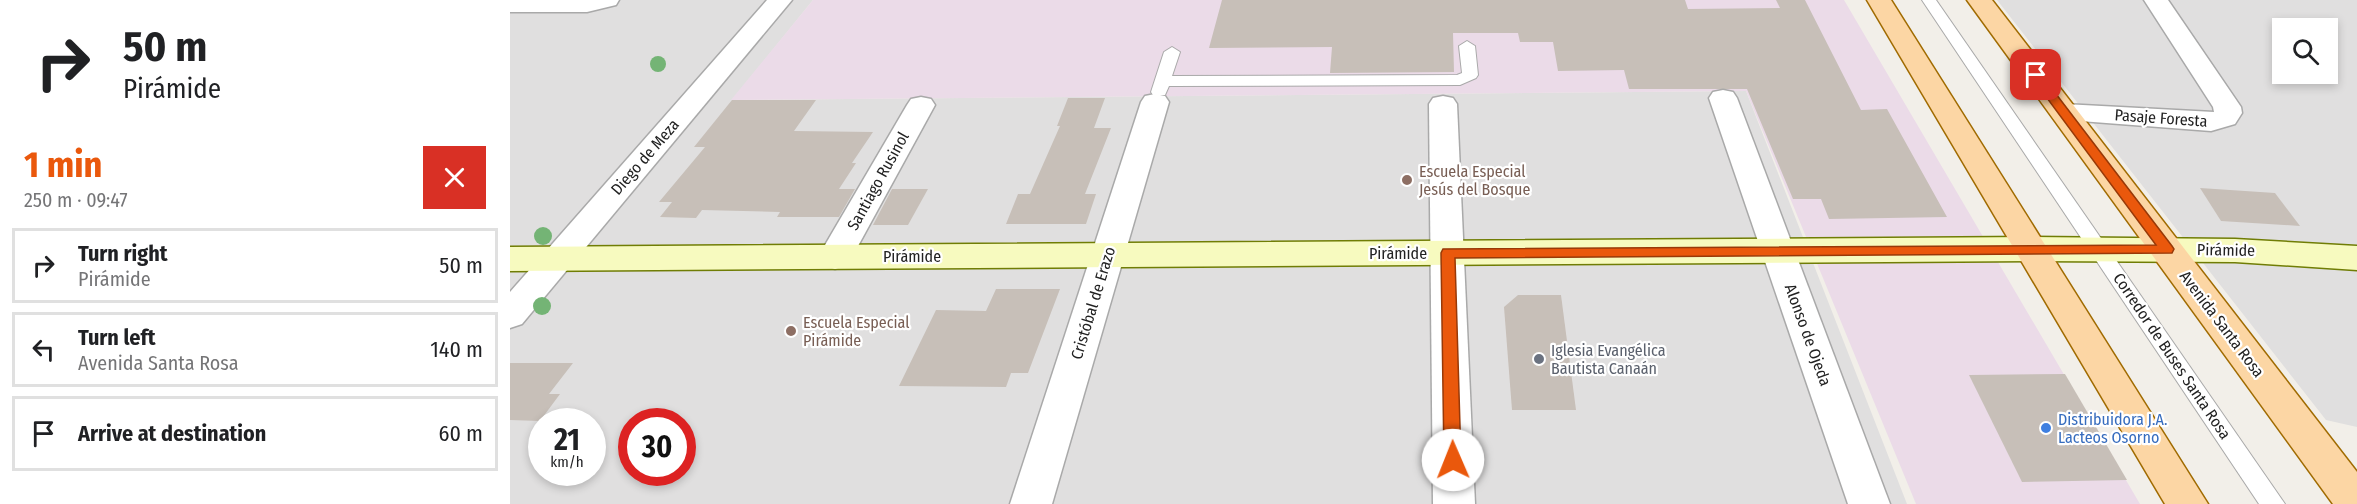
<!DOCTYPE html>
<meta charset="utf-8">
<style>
body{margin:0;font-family:"Fira Sans Condensed",sans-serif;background:#f2f2f2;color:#202124;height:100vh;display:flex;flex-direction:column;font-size:22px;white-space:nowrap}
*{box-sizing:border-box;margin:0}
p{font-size:20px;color:#757577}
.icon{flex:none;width:33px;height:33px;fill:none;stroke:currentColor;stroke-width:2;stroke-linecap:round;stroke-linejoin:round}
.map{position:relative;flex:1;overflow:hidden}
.panel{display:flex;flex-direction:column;background:#fff;width:510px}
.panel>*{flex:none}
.hud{background:#fff;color:#202124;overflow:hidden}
.fabs{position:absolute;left:1762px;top:18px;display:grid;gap:12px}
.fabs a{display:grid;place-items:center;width:66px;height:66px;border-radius:0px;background:#fff;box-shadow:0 3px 9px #0003;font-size:30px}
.speed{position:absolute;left:18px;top:408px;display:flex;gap:12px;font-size:30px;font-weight:700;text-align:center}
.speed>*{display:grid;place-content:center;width:78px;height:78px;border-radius:50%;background:#fff;box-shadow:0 3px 9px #0003;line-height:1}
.speed small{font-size:15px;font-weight:400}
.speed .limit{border:9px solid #d22;background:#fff;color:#111}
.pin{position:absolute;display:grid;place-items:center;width:51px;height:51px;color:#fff;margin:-26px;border-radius:12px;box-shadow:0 3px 9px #0006}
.me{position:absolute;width:66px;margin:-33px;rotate:359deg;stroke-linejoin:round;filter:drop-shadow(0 0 4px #0008)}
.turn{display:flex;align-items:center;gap:21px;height:126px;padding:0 24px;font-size:27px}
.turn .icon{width:78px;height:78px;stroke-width:2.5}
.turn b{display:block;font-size:42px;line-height:51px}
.round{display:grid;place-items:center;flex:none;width:63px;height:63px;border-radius:0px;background:#f2f2f2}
.summary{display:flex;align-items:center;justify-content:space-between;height:102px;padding:0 24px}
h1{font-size:36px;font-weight:700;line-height:45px;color:#ea580c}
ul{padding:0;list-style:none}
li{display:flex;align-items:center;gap:18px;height:75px;margin:0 12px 9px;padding:0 12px;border:3px solid #e0e0e0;border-radius:0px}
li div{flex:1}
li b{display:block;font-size:22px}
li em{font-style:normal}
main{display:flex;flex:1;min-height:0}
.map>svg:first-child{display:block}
</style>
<main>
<section class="panel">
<div class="hud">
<div class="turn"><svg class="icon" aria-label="right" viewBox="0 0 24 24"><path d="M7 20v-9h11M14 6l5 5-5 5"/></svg><div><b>50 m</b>Pirámide</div></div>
</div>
<div class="summary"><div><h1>1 min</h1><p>250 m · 09:47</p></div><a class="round" style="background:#d93025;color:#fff"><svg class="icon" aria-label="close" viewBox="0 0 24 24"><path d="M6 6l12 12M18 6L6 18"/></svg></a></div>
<ul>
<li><svg class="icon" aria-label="right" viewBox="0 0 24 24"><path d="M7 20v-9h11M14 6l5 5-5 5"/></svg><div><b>Turn right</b><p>Pirámide</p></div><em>50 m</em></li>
<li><svg class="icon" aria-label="left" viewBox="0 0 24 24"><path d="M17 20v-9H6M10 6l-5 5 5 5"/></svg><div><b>Turn left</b><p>Avenida Santa Rosa</p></div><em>140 m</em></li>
<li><svg class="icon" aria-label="arrive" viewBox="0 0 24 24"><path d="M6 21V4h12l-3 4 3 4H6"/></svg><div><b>Arrive at destination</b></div><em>60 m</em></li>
</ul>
</section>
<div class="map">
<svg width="1847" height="504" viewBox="0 0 1847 504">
<rect width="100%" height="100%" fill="#f2efe9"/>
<g fill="#e0dfdf" fill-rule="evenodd">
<path d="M 0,0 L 303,0 L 222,100 L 1236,91 L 1397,504 L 0,504 ZM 32,422 L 82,422 L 82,472 L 32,472 ZM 122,422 L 172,422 L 172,472 L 122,472 Z"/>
<path d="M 1487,0 L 1847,0 L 1847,427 L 1816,420 ZM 1773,28 L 1818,28 L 1818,74 L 1773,74 Z"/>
</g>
<polygon fill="#ebdbe8" points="303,0 1334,0 1630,504 1406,504 1236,91 221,100"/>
<g fill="#c7bfb8">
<polygon points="712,0 1175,0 1178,9 1270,8 1266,0 1295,0 1351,110 1377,109 1437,217 1319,219 1311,199 1283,199 1237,89 1119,89 1114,70 1048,71 1043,42 1010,42 1008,33 943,33 944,72 820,73 822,47 699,48"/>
<polygon points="558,98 595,98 584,128 601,128 575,194 586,194 576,224 496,224 508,194 520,194 550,126 547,126"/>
<polygon points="222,100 306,100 284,131 363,132 342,163 346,163 329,189 345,189 329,217 267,217 270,212 192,210 186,218 150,217 162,202 149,202 195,147 184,147"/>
<polygon points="1690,188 1765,193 1790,226 1711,221"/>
<polygon points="382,189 418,189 398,225 363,225"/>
<polygon points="486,289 550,289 518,373 501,373 496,387 389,386 426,310 476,311"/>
<polygon points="1008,295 1051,295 1066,410 1002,410 994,307"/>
<polygon points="0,363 63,363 39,394 50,394 30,421 0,420"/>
<polygon points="1555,374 1617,480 1512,482 1459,375"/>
</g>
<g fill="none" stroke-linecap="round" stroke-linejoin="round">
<g stroke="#a9a9a9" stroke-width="2">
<g id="lane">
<polygon points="1412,0 1426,0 1775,504 1749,504"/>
<polygon points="957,41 965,46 968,75 966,78 950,85 659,86 655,95 643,95 641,92 654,52 662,47 670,52 662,76 947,75 952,73 949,46"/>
</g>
</g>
<g stroke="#a9a9a9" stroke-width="3">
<g id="street">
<polygon points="0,0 109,0 106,5 77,12 0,12"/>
<polygon points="257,0 282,0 12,324 0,328 0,292"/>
<polygon points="1634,0 1658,0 1731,107 1732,113 1725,124 1701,131 1544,119 1540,113 1544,107 1554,104 1704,112 1703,107"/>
<polygon points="1213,90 1223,92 1227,98 1380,504 1338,504 1199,98 1203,92"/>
<polygon points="645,94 655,96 659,102 542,504 500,504 631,102 635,96"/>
<polygon points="933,96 943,98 947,104 965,504 923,504 919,104 923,98"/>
<polygon points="411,97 421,99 425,105 342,257 337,265 325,269 313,265 308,257 397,105 401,99"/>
</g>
</g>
<g stroke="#707d05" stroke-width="3">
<polygon id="secondary" points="1522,237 1725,239 1847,246 1847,270 1725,262 1522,261 0,271 0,247"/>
</g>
<g stroke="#a06b00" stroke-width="3">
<g id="primary">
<polygon points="1357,0 1381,0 1698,504 1655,504"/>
<polygon points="1457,0 1482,0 1847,472 1847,504 1823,504"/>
</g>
</g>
<use href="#lane" fill="#fff" fill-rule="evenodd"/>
<use href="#street" fill="#fff" fill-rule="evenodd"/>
<use href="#secondary" fill="#f7fabf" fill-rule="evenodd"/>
<use href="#primary" fill="#fcd6a4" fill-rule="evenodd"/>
</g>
<g fill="#74b475">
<circle cx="148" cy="64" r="8"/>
<circle cx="33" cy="236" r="9"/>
<circle cx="32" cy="306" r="9"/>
</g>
<polygon fill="#ea580c" stroke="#983908" stroke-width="1.5" points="1526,72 1530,73 1662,246 1664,249 1662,253 945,258 951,460 948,465 943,467 937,465 934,460 931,253 933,249 1646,245 1520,75"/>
<g fill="#8d6e63" stroke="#fff" stroke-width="2">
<circle cx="897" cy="180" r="6"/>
<circle cx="281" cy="331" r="6"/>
</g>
<circle fill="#6b7280" stroke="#fff" stroke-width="2" cx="1029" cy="359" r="6"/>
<circle fill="#3f7fe0" stroke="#fff" stroke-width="2" cx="1536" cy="428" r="6"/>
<g text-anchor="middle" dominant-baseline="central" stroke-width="4.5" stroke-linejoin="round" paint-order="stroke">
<g font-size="16" fill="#222" stroke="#fff">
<text transform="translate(1651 118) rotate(4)">Pasaje Foresta</text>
<text transform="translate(135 157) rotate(-49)">Diego de Meza</text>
<text transform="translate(368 181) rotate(-61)">Santiago Rusinol</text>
<text transform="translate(1716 250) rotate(1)">Pirámide</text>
<text x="888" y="253">Pirámide</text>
<text x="402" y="256">Pirámide</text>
<text transform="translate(583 303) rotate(-73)">Cristóbal de Erazo</text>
<text transform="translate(1712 324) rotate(53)">Avenida Santa Rosa</text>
<text transform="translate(1298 335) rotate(70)">Alonso de Ojeda</text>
<text transform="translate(1662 356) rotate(56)">Corredor de Buses Santa Rosa</text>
</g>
<g font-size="16" fill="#785e54" stroke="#fff" text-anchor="start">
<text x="909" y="171">Escuela Especial<tspan x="909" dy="18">Jesús del Bosque</tspan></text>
<text x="293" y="322">Escuela Especial<tspan x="293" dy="18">Pirámide</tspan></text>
</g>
<g font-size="16" fill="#5b616d" stroke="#fff" text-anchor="start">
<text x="1041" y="350">Iglesia Evangélica<tspan x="1041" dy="18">Bautista Canaán</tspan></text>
</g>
<g font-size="16" fill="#366cbe" stroke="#fff" text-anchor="start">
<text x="1548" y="419">Distribuidora J.A.<tspan x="1548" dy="18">Lacteos Osorno</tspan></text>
</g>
</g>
</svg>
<div class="fabs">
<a><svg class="icon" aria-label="search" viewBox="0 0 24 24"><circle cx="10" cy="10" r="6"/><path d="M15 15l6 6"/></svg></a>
</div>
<div class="speed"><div>21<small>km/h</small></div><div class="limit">30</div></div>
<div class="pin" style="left:1526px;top:75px;background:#d93025"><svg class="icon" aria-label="arrive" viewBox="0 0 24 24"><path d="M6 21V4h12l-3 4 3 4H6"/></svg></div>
<svg class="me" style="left:943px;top:460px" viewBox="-20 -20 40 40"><circle r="19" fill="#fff"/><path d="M0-13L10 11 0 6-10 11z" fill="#ea580c"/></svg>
</div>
</main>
